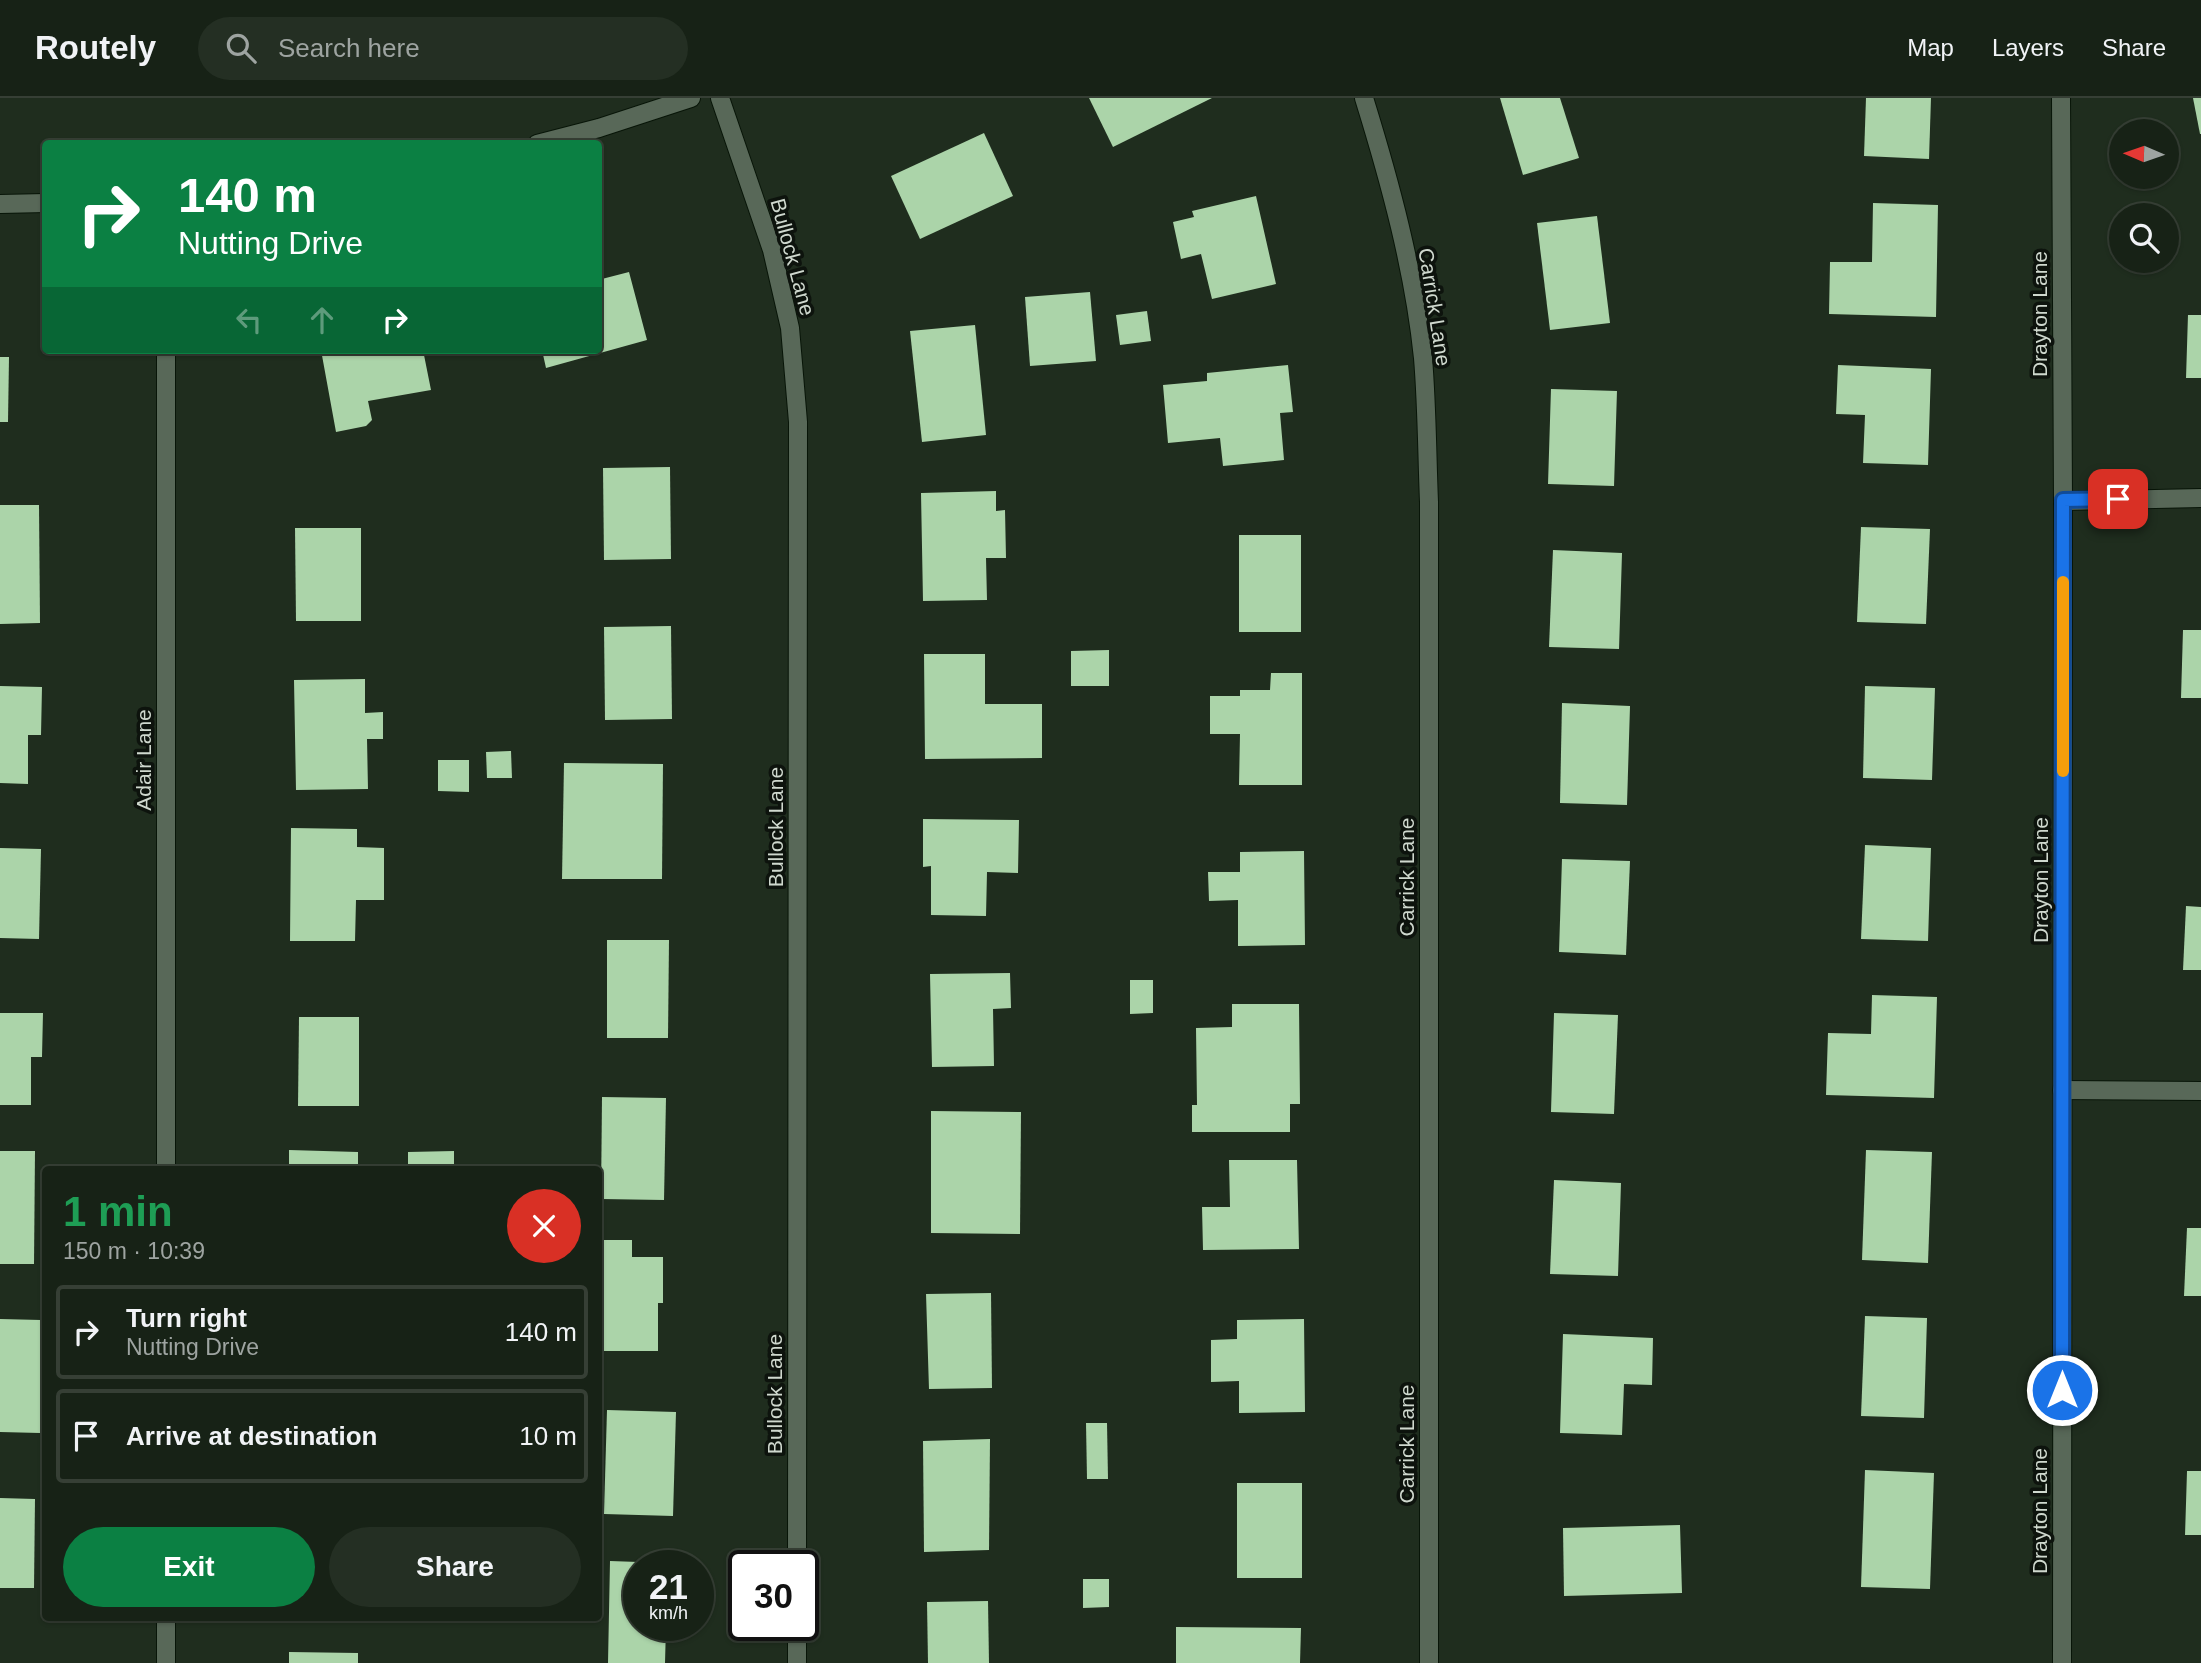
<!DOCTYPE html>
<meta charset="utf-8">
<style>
body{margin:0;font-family:Arial,sans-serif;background:#242f23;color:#f1f3f6;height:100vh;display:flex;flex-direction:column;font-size:26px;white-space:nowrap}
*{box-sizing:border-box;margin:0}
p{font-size:23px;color:#9ea4a1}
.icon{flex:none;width:38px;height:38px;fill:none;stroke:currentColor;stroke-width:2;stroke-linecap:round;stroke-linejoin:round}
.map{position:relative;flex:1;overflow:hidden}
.details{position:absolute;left:42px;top:1068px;width:560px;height:455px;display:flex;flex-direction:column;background:#172216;border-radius:7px;box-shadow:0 2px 5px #0004,0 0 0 2px #363f35}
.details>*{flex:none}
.hud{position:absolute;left:42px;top:42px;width:560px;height:214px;border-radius:7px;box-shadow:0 2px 5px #0004,0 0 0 2px #363f35;background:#0b8043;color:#fff;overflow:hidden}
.needle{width:46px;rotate:272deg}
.fabs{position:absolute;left:2109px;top:21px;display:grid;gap:14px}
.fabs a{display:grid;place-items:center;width:70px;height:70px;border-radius:50%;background:#172216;box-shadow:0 2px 5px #0004,0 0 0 2px #363f35;font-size:35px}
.speed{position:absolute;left:623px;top:1452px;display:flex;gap:14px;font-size:35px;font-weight:700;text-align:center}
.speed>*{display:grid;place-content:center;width:91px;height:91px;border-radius:50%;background:#172216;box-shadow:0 2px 5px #0004,0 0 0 2px #363f35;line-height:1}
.speed small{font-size:18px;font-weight:400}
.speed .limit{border:4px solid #111;border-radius:10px;background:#fff;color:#111}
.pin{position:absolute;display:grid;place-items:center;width:60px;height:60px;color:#fff;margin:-30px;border-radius:14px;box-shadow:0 4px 10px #0006}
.me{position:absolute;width:77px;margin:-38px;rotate:0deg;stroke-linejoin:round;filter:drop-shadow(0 0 5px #0008)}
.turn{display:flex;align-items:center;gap:24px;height:147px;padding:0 21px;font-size:32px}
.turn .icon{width:91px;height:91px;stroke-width:2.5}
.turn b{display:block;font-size:49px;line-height:60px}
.lanes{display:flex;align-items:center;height:66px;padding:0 21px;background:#0003;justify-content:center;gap:35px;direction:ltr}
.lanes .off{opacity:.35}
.round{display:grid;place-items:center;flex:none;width:74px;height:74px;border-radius:37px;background:#242f23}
.summary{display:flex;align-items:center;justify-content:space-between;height:119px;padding:0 21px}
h1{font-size:42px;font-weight:600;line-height:52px;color:#1e9e55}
.cta{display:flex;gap:14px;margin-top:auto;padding:14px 21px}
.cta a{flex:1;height:80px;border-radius:42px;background:#0b8043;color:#fff;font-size:28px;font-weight:600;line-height:80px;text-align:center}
.cta a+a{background:#242f23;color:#f1f3f6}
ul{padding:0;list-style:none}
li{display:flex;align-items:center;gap:21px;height:94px;margin:0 14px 10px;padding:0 7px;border:4px solid #363f35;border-radius:7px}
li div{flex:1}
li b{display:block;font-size:26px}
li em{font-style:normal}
header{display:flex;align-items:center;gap:42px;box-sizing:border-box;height:98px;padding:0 35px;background:#172216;border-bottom:2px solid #363f35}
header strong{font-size:33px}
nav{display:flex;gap:38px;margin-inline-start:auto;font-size:24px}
.search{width:490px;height:63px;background:#242f23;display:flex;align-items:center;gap:18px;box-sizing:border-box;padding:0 24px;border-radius:38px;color:#9ea4a1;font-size:26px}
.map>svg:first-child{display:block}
</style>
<header>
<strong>Routely</strong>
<div class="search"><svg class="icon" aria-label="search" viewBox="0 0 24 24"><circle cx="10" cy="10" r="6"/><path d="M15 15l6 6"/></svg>Search here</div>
<nav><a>Map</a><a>Layers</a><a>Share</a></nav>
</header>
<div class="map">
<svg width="2201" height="1565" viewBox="0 0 2201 1565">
<rect width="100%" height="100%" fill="#1f2d1e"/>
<g fill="#abd4a9">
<polygon points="1089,0 1212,0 1113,49"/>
<polygon points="1500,0 1560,0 1579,60 1523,77"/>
<polygon points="1866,0 1931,0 1929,61 1864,58"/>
<polygon points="2193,0 2201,0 2201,36 2200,36"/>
<polygon points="984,35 1013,98 920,141 891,78"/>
<polygon points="1256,98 1276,186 1212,201 1201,156 1181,161 1173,124 1194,119 1192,113"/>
<polygon points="1873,105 1938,107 1936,219 1829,216 1830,164 1872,164"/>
<polygon points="1597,118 1610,225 1550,232 1537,125"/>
<polygon points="629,174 647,242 546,270 542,252 598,252 598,182"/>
<polygon points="1090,194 1096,263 1030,268 1025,199"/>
<polygon points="1147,213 1151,243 1120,247 1116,217"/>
<polygon points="2188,217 2201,217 2201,280 2186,280"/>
<polygon points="975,227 986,337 922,344 910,233"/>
<polygon points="321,252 423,252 431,292 368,303 372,322 366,328 336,334"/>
<polygon points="0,259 9,259 8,324 0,324"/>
<polygon points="1288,267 1293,314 1280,315 1284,362 1223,368 1220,340 1168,345 1163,287 1207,283 1207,275"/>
<polygon points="1838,267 1931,271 1928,367 1863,365 1865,317 1836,316"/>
<polygon points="1551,291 1617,293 1614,388 1548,386"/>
<polygon points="670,369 671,461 604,462 603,370"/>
<polygon points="996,393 996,413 1005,412 1006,460 986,460 987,502 923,503 921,395"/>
<polygon points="0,407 39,407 40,525 0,526"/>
<polygon points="1861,429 1930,431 1926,526 1857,524"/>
<polygon points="295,430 361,430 361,523 296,523"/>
<rect x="1239" y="437" width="62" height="97"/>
<polygon points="1553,452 1622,455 1619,551 1549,549"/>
<polygon points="671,528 672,621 605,622 604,529"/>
<polygon points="2183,532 2201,532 2201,600 2181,600"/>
<polygon points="1109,552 1109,588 1071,588 1071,553"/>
<polygon points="924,556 985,556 985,606 1042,606 1042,660 925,661"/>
<polygon points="1271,575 1302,575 1302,687 1239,687 1240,636 1210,636 1210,598 1240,598 1240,592 1270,592"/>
<polygon points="365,581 365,615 383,614 383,641 367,641 368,691 296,692 294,582"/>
<polygon points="0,588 42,589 41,637 28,637 28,686 0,685"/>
<polygon points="1865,588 1935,590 1932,682 1863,680"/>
<polygon points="1562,605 1630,608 1627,707 1560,705"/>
<polygon points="511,653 512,680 487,680 486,654"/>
<polygon points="438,662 469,662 469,694 438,693"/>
<polygon points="564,665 663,666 662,781 562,781"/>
<polygon points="923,721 1019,722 1018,775 987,774 986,818 931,817 931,768 923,769"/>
<polygon points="291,730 357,731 357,749 384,750 384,802 356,802 355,843 290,843"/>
<polygon points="1865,747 1931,750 1928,843 1861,841"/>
<polygon points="0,750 41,751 39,841 0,840"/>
<polygon points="1304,753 1305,847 1238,848 1238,802 1209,803 1208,774 1240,774 1240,754"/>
<polygon points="1562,761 1630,763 1626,857 1559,854"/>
<polygon points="2186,808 2201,809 2201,872 2183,872"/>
<polygon points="607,842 669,842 668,940 607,940"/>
<polygon points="1010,875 1011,910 993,911 994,968 932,969 930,876"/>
<polygon points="1130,882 1153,882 1153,915 1130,916"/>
<polygon points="1872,897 1937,899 1934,1000 1826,997 1828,935 1871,936"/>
<polygon points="1232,906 1299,906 1300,1006 1290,1006 1290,1034 1192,1034 1192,1007 1197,1007 1196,930 1232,929"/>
<polygon points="0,915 43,915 42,959 31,959 31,1007 0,1007"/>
<polygon points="1554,915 1618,917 1614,1016 1551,1014"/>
<polygon points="299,919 359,919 359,1008 298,1008"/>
<polygon points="602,999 666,1000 664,1102 601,1101"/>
<polygon points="931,1013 1021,1014 1020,1136 931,1135"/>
<polygon points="289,1052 358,1054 358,1071 289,1071"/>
<polygon points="1866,1052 1932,1054 1928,1165 1862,1162"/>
<polygon points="0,1053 35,1053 34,1166 0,1166"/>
<polygon points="454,1053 454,1071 408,1071 408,1054"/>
<polygon points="1229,1062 1297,1062 1299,1151 1203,1152 1202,1109 1230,1109"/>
<polygon points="1554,1082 1621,1085 1618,1178 1550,1176"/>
<polygon points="2187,1130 2201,1130 2201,1198 2184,1198"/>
<polygon points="598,1142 632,1142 632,1159 663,1159 663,1205 658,1205 658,1253 600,1253"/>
<polygon points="991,1195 992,1290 929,1291 926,1196"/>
<polygon points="1865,1218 1927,1220 1924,1320 1861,1318"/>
<polygon points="0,1221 41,1222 40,1335 0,1334"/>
<polygon points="1304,1221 1305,1314 1239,1315 1239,1283 1211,1284 1211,1242 1237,1241 1237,1222"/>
<polygon points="1563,1236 1653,1240 1652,1287 1624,1286 1622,1337 1560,1335"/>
<polygon points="607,1312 676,1314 673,1418 604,1416"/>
<polygon points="1086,1325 1107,1325 1108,1381 1087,1381"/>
<polygon points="990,1341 989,1452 924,1454 923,1343"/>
<polygon points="1865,1372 1934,1375 1930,1491 1861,1489"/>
<polygon points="2187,1373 2201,1373 2201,1437 2185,1437"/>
<rect x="1237" y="1385" width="65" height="95"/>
<polygon points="0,1400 35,1401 34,1490 0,1490"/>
<polygon points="1680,1427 1682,1495 1564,1498 1563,1430"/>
<polygon points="610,1463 667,1465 667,1468 639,1468 639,1528 666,1528 665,1565 608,1565"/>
<polygon points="1083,1481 1109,1481 1109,1509 1083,1510"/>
<polygon points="988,1503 989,1565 928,1565 927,1504"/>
<polygon points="1176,1529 1301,1530 1300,1565 1176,1565"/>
<polygon points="289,1554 358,1555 358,1565 289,1565"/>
</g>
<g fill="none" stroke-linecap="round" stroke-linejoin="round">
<g stroke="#081508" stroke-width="20">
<g id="minor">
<polyline points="720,0 772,152 790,230 798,324 797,1468"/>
<path d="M 1364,0 C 1390,84 1414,172 1423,260 C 1427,308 1427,356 1429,404 L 1429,1565"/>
<polyline points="2061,0 2063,403 2062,1565"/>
<polyline points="166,252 166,1071"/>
<polyline points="2063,403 2201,400"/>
<polyline points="2062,992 2201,993"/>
<polyline points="166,1519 166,1565"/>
<polyline points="797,1565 797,1528"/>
</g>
</g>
<g stroke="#081508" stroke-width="20">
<g id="tertiary">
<polyline points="537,46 599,30 691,0"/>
<polyline points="0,106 46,105"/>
</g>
</g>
<use href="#minor" stroke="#586858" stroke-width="18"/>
<use href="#tertiary" stroke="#586858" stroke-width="18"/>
</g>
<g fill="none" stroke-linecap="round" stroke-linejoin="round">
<g stroke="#114b97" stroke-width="18">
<polyline id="route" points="2062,1292 2063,402 2118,401"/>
</g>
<use href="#route" stroke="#1a73e8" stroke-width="12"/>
<polyline stroke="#f59e0b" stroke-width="12" points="2063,673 2063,484"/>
</g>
<g text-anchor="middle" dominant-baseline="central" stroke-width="7" stroke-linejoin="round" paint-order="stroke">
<g font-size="21" fill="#cfd8ce" stroke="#0d130d">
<text transform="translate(793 159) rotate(75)">Bullock Lane</text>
<text transform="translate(1435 209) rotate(81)">Carrick Lane</text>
<text transform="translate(2039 216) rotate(-90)">Drayton Lane</text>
<text transform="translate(143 662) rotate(-90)">Adair Lane</text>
<text transform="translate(775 729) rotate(-90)">Bullock Lane</text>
<text transform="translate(1406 779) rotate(-90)">Carrick Lane</text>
<text transform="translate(2040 782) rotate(-90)">Drayton Lane</text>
<text transform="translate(774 1296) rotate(-90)">Bullock Lane</text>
<text transform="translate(1406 1346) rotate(-90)">Carrick Lane</text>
<text transform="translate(2039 1413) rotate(-90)">Drayton Lane</text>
</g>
</g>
</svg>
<div class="fabs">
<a><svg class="needle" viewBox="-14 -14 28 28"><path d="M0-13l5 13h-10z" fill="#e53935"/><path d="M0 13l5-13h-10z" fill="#9ea4a1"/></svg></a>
<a><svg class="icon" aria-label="search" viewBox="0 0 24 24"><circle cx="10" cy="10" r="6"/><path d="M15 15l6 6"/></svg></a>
</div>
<div class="speed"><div>21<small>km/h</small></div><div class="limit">30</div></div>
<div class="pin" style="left:2118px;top:401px;background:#d93025"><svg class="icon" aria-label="arrive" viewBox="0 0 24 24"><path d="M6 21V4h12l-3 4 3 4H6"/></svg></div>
<svg class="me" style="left:2062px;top:1292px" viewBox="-20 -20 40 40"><circle r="17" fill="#1a73e8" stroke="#fff" stroke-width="3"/><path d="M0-11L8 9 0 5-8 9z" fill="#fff"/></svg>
<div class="hud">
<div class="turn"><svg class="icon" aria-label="right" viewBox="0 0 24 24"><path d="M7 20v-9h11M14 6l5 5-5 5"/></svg><div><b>140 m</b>Nutting Drive</div></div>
<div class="lanes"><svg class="icon off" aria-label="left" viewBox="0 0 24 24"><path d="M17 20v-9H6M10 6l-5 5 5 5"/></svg><svg class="icon off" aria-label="ahead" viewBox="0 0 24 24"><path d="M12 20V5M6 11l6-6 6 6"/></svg><svg class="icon" aria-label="right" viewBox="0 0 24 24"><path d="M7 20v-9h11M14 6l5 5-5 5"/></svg></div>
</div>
<section class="details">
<div class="summary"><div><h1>1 min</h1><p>150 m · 10:39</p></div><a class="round" style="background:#d93025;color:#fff"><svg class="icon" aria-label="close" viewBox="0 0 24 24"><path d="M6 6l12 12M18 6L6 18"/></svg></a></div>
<ul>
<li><svg class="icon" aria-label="right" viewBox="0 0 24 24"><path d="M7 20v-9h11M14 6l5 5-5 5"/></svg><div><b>Turn right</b><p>Nutting Drive</p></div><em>140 m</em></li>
<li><svg class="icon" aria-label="arrive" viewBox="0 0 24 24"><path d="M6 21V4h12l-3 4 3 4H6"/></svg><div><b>Arrive at destination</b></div><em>10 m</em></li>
</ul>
<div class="cta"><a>Exit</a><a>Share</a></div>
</section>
</div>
